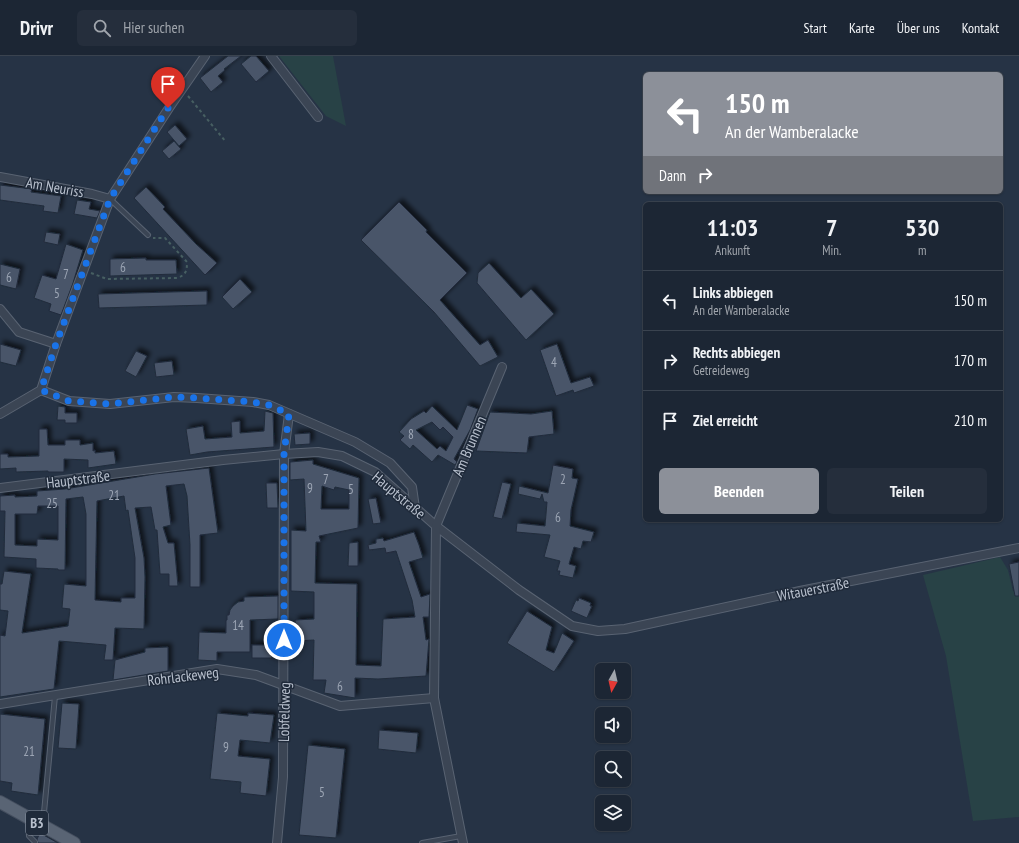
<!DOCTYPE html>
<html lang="de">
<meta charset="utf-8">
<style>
body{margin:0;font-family:"PT Sans Narrow",sans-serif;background:#252e3c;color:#f1f3f6;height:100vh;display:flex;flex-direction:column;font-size:15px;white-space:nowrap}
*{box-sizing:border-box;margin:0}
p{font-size:13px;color:#a0a5ac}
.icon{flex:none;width:22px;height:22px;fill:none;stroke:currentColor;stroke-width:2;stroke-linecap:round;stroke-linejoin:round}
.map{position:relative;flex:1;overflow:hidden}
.side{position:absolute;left:643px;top:146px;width:360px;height:320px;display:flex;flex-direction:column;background:#1c2634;border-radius:6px;box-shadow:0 1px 3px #0004,0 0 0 1px #3a434f}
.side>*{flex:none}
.guide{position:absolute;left:643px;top:16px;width:360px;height:122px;border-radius:6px;box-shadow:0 1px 3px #0004,0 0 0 1px #3a434f;background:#8c9099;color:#fff;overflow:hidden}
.needle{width:26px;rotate:188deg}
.buttons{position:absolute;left:595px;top:607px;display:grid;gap:8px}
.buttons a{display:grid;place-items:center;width:36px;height:36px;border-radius:6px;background:#1c2634;box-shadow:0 1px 3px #0004,0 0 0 1px #3a434f;font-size:20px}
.pin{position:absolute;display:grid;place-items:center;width:34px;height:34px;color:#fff;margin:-41px -17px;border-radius:50% 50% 50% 0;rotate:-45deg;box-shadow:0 0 4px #0007}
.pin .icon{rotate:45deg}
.me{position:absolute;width:44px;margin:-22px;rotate:0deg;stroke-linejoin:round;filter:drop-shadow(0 0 3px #0008)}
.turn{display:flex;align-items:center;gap:14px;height:84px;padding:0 16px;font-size:18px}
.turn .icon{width:52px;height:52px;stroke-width:2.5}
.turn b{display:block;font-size:28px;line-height:34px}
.then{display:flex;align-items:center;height:38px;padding:0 16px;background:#0003;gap:8px;font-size:15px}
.eta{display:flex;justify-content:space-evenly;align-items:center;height:68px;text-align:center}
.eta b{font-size:24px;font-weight:600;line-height:28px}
.button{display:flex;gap:8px;margin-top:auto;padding:8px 16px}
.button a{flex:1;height:46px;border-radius:6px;background:#8c9099;color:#fff;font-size:16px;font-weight:600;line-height:46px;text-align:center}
.button a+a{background:#252e3c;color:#f1f3f6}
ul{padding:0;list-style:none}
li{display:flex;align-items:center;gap:12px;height:60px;padding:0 16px;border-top:1px solid #3a434f}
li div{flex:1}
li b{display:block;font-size:15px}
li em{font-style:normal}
header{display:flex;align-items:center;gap:24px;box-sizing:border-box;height:56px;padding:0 20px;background:#1c2634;border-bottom:1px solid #3a434f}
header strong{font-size:19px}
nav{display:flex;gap:22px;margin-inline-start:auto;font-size:14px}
.search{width:280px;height:36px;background:#252e3c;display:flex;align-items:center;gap:10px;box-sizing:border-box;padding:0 14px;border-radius:6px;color:#a0a5ac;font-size:15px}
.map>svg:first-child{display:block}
</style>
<header>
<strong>Drivr</strong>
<div class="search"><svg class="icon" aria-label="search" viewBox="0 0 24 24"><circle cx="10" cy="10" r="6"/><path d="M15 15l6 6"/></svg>Hier suchen</div>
<nav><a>Start</a><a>Karte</a><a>Über uns</a><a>Kontakt</a></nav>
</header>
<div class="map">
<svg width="1019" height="787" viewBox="0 0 1019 787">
<defs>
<filter id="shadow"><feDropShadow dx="3.5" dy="-3.5" stdDeviation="2" flood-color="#0009"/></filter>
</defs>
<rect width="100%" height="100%" fill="#263345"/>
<g fill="#284246">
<polygon points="279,0 333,0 346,70 326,60"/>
<polygon points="1000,501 1008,514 1013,535 1019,534 1019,761 973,765 946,600 923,519"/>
</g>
<g fill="#485569" stroke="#212c3c" fill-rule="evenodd" filter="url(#shadow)">
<polygon points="228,0 241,0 224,13 225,14 218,20 223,26 211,36 200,22"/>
<polygon points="251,0 256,0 269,15 256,26 241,8"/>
<polygon points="175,69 187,83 179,90 167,76"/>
<polygon points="174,85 181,93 169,103 162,95"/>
<polygon points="0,129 32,133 31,136 61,140 58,157 43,155 44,150 0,144"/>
<polygon points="146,131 165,151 163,153 196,188 217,207 205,219 134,142"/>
<polygon points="77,144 91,146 89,153 100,155 97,162 74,158"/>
<polygon points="399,146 427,174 426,176 467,217 440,244 480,289 488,284 498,301 480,310 434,256 361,184"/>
<polygon points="46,176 60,178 58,189 44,186"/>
<polygon points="66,188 83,194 73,227 61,259 49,255 51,248 34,242 42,219 56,223"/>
<polygon points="146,202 146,204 176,204 177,218 110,220 110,203"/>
<polygon points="489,207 521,242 531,233 554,258 526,284 477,227 478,217"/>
<polygon points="0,208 20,213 16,233 0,229"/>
<polygon points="240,223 252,236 233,253 222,241"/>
<polygon points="207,235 207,249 99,252 98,238"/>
<polygon points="0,288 21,294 16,310 0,306"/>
<polygon points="557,288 571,327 590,321 594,330 574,337 573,334 556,340 540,294"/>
<polygon points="136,295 147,300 136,321 125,315"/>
<polygon points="172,305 174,319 156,321 154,307"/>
<path d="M 467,349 L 478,353 L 470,374 L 454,403 L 457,406 L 455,409 L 438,399 L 432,406 L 413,389 L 410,393 L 400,384 L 404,380 L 399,376 L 411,363 L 424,355 L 426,357 L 432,350 L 457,374 ZM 432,366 L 440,374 L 443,371 L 453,381 L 446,395 L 440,390 L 437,393 L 416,374 Z"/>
<polygon points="58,350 65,351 65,357 77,357 77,367 65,367 65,364 57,364"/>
<polygon points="265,355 273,357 274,391 207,396 190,399 186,373 203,370 205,383 232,381 231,366 240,365 240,377 264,375"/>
<polygon points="552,355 554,378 529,381 527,397 476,395 490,356 531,358"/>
<polygon points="39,373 47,373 48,389 65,389 65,384 80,384 80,389 93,387 93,395 95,394 95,397 114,395 116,408 88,412 88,404 64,403 64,416 48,416 48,415 16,416 16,412 0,413 0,398 8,398 8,401 39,400"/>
<polygon points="310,377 310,388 295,389 294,378"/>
<path d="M 313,404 L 313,408 L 359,422 L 358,472 L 319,480 L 321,486 L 316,486 L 315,527 L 357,528 L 356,609 L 381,610 L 383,563 L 415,561 L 412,544 L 396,495 L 386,497 L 385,492 L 369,494 L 368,489 L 376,487 L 376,483 L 383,482 L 384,485 L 414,476 L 419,489 L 423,502 L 409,506 L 421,541 L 430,538 L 429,561 L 423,561 L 426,584 L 429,583 L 426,620 L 378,623 L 355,622 L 355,642 L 324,637 L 326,624 L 313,624 L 314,584 L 296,585 L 295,564 L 314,563 L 314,536 L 291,535 L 291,474 L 306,475 L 304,423 L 290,424 L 290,406 ZM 322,430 L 334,434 L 335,431 L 349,434 L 349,453 L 321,453 Z"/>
<polygon points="553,409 573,413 572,422 578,423 571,454 570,470 594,476 591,486 583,485 581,493 574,491 569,508 576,510 573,522 559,519 560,515 557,515 560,505 544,501 550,479 516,476 517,467 545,470 547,446 544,446 542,438 540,443 518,438 519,430 548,437"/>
<path d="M 209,412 L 218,477 L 200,479 L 200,531 L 190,531 L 190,489 L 187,440 L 184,428 L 166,430 L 171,469 L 163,471 L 168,487 L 174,487 L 178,530 L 169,530 L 169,518 L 160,518 L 157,474 L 155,474 L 151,451 L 135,452 L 144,502 L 145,521 L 144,573 L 115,572 L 113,604 L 104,604 L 106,589 L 59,585 L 54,633 L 0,641 L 0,579 L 5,580 L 8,555 L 0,554 L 0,528 L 2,528 L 4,515 L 31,518 L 22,577 L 68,570 L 70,553 L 62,552 L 64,528 L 86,530 L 86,458 L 83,441 L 66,443 L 65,514 L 58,514 L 58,513 L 36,512 L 36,503 L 4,501 L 5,455 L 0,455 L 0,440 L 15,439 L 15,441 L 37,440 L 37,435 L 65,433 L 155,418 ZM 124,440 L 126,455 L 128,454 L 135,502 L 135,542 L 121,542 L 121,546 L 95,544 L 97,445 ZM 38,450 L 58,450 L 58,484 L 37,483 L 37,490 L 15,489 L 15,458 L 37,458 Z"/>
<polygon points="502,426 511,428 502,463 493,461"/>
<polygon points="266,427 277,427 278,452 267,452"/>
<polygon points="376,442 381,467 373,468 368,443"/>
<polygon points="358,486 358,510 348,510 349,487"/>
<polygon points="1019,506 1019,540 1015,540 1009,508"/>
<polygon points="278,540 278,563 250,564 250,596 217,596 217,605 198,604 199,576 226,577 226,564 227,564 227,559 229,559 230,554 233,550 238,546 244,545 244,541"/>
<polygon points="579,542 591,547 590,550 592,550 587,562 571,555 576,544 578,545"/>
<polygon points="527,555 552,571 546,594 554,597 562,577 574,585 554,616 507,587"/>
<rect x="252" y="589" width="20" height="13"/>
<polygon points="168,591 168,615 113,624 115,604 145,596 145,592"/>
<polygon points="62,647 79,648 76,693 58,692"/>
<polygon points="217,657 248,660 248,657 274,659 270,687 240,684 238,700 270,703 266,740 240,737 241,726 210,723"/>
<polygon points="0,658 45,663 38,739 11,735 12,727 0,725"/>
<polygon points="379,674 418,677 416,697 378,693"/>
<polygon points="308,689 345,693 336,782 299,779"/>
<polygon points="40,777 58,787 38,787 37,783"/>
</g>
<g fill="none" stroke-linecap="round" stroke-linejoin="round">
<g stroke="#596372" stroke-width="6">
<g id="service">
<polyline points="110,143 148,179"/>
<polyline points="28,764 29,780 35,786"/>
<polyline points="43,767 55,640"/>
<polyline points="422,787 461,780"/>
</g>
</g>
<g stroke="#596372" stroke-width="10">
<g id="minor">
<polyline points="271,0 318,61"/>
<polyline points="0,121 92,138 110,143"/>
<polyline points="0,253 19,276 56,288"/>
<polyline points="41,334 69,345 110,348 174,341 197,342 253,346 269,349 355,386 390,407 412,431 415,452"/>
<polyline points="0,358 41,334 56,288 110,143 169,52 205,0"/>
<polyline points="0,432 223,404 284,398 318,396 342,400 375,416 436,470 519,534 572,570 598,575 625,573 800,535 1019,492"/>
<polyline points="0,648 217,613 256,619 340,650 434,642"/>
<polyline points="277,787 283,721 284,398 289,358"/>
<polyline points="463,787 434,642 436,470 502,311"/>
</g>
</g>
<g stroke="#444e5e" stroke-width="14">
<polyline id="primary" points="0,746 74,787"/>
</g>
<g stroke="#475f62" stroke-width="2" stroke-dasharray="3 3" stroke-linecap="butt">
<polyline points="188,40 226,86"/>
<path d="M 91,217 L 107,223 L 177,222 C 186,219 187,215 187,206 L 165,182 L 153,182"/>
</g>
<use href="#service" stroke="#3b4554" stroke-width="4"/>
<use href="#minor" stroke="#3b4554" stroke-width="8"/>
<use href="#primary" stroke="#596474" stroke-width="12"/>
</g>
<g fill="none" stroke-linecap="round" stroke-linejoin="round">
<polyline stroke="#1a73e8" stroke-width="7" stroke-dasharray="0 12.6" points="168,52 110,143 56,288 41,334 69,345 110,348 174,341 197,342 253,346 269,349 289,358 284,398 284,584"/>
</g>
<g text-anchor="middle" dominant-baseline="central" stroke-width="3" stroke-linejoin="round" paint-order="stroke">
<g font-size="13" fill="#9da6b5">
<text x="123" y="211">6</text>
<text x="66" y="218">7</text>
<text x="9" y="221">6</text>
<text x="57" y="237">5</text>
<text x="554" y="306">4</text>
<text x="411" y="378">8</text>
<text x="326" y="423">7</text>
<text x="563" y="423">2</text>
<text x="310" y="432">9</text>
<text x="351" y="433">5</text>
<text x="114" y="439">21</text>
<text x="52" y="447">25</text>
<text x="558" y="461">6</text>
<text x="238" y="569">14</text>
<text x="340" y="630">6</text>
<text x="226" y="691">9</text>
<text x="29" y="695">21</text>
<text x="322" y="736">5</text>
</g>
<rect fill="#1f2a3a" stroke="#8b94a2" stroke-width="1" x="26" y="755" width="22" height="24" rx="3"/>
<g font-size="14" font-weight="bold" fill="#b9c1ce">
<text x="37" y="767">B3</text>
</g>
<g font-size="15" fill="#b9c1ce" stroke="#1f2a3a">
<text transform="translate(55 131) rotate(10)">Am Neuriss</text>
<text transform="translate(469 390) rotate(-67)">Am Brunnen</text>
<text transform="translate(78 423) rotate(-7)">Hauptstraße</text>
<text transform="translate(399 439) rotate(40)">Hauptstraße</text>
<text transform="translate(813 533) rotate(-11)">Witauerstraße</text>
<text transform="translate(183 620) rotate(-7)">Rohrlackeweg</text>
<text transform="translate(284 656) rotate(-89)">Lobfeldweg</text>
</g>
</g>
</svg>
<div class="buttons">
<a><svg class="needle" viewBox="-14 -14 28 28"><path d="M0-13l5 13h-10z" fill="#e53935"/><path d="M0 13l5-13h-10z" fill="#a0a5ac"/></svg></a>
<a><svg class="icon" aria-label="sound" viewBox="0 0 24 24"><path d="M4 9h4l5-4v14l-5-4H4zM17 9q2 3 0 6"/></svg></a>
<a><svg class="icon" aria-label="search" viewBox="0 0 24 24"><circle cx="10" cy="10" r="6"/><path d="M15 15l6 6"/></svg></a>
<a><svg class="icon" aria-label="layers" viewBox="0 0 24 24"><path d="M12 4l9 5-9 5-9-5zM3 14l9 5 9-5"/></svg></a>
</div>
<div class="pin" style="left:168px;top:52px;background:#d93025"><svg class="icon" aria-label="arrive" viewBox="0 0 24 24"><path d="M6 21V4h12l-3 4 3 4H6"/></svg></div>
<svg class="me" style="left:284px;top:584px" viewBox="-20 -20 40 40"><circle r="17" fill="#1a73e8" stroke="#fff" stroke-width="3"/><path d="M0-11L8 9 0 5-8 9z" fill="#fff"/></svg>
<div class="guide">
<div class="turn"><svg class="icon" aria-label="left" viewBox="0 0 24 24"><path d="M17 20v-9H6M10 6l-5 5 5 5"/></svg><div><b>150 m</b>An der Wamberalacke</div></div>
<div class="then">Dann<svg class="icon" aria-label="right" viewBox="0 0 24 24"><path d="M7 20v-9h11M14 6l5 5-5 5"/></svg></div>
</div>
<section class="side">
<div class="eta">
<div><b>11:03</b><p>Ankunft</p></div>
<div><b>7</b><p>Min.</p></div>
<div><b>530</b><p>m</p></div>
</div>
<ul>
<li><svg class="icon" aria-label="left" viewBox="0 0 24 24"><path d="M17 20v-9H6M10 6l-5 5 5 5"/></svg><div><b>Links abbiegen</b><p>An der Wamberalacke</p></div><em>150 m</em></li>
<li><svg class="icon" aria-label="right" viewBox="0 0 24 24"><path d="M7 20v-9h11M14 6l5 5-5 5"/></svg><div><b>Rechts abbiegen</b><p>Getreideweg</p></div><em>170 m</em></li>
<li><svg class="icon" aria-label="arrive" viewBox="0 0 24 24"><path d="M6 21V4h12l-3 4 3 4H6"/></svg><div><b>Ziel erreicht</b></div><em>210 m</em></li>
</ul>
<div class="button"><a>Beenden</a><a>Teilen</a></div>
</section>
</div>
